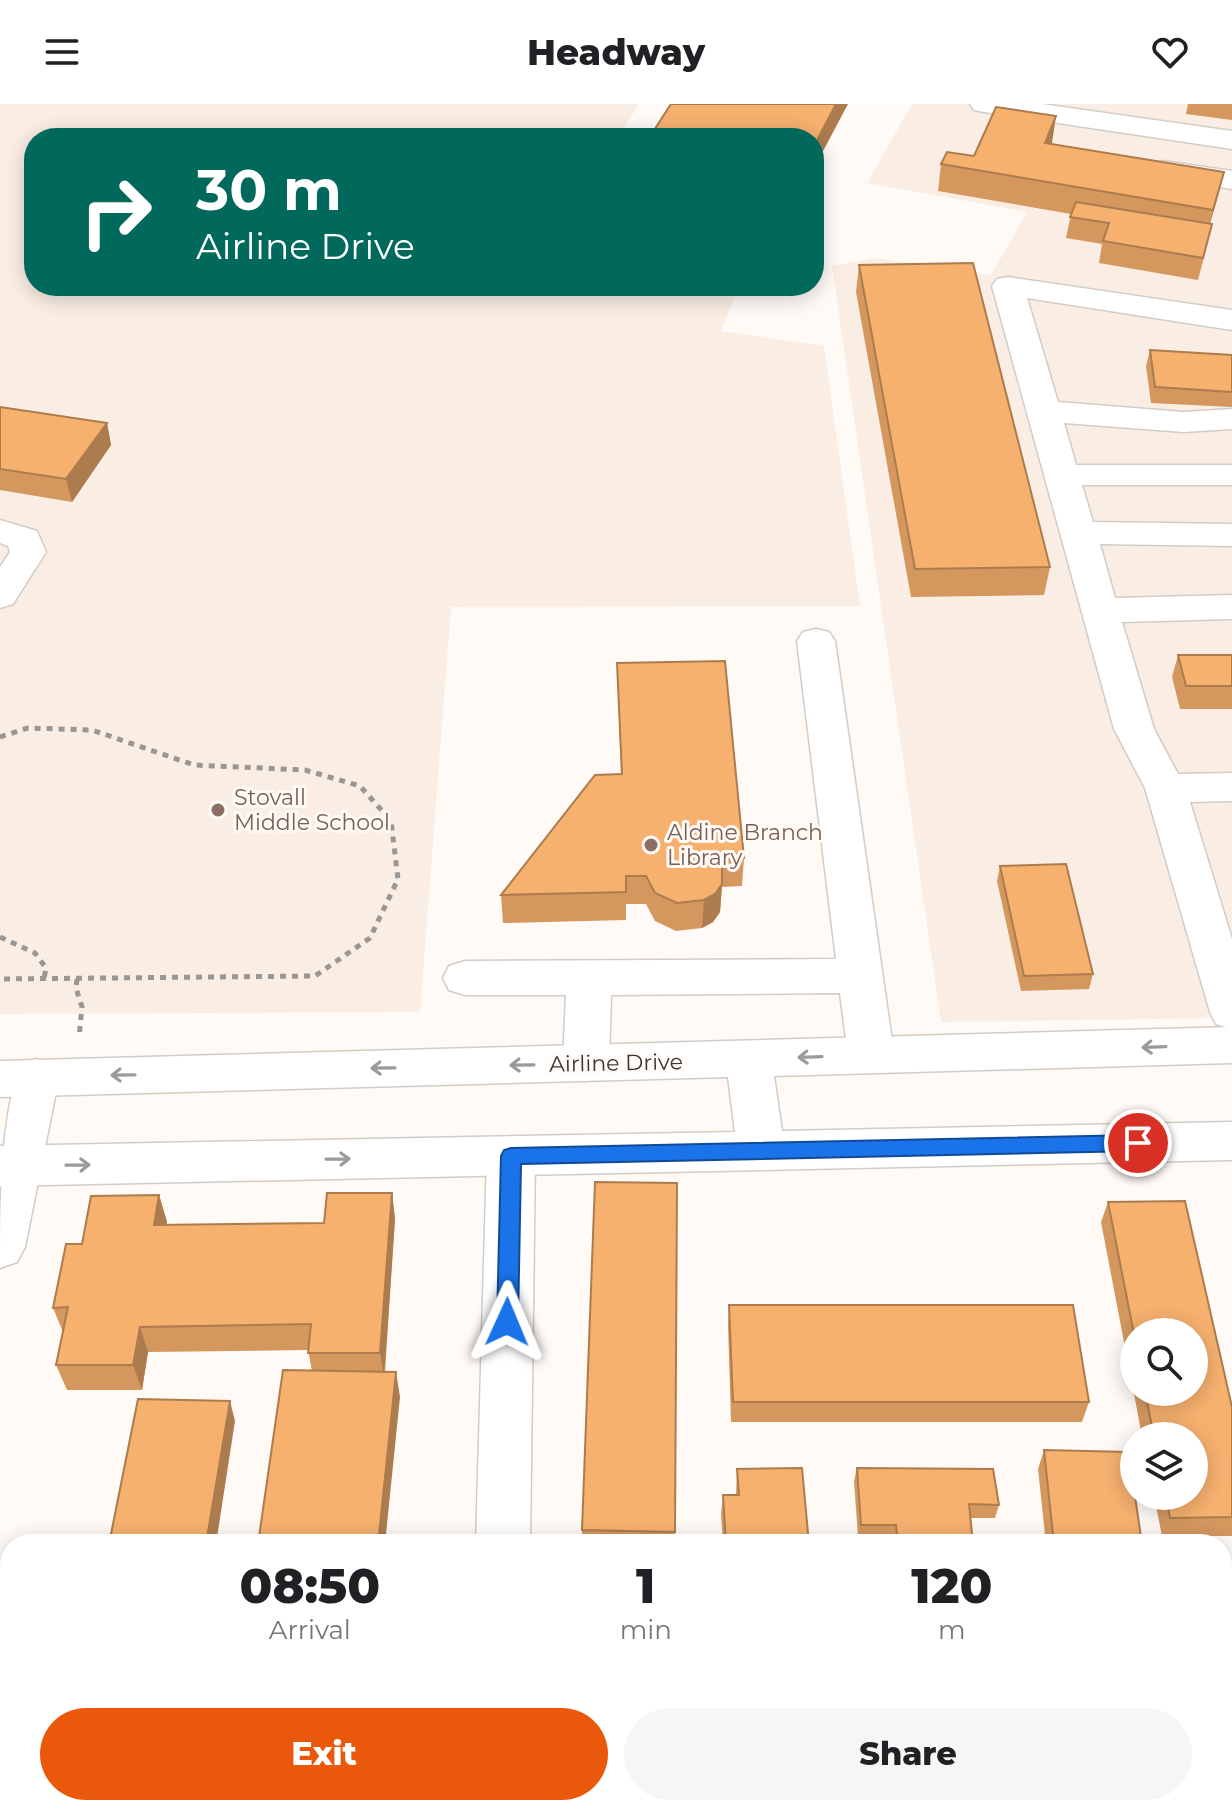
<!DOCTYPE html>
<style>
body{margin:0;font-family:Montserrat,sans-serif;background:#f6f6f6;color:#202124;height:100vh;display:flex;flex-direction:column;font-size:30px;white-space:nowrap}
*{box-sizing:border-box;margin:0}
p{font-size:26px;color:#757577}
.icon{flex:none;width:44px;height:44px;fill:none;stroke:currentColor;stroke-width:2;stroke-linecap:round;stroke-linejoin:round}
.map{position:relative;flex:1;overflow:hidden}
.details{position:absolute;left:0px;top:1430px;width:1232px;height:282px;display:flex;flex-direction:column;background:#fff;border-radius:32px 32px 0 0;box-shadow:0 4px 20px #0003}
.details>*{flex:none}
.hud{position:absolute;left:24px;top:24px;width:800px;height:168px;border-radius:32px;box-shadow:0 4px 20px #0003;background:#00695c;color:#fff;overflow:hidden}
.tools{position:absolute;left:1120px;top:1214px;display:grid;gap:16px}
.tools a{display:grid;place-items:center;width:88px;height:88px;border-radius:50%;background:#fff;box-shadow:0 4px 20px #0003;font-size:40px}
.pin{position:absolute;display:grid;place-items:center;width:68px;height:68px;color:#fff;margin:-34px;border:4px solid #fff;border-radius:50%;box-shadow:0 2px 8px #0007}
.me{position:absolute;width:88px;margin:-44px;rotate:1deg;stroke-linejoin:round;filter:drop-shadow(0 0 6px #0008)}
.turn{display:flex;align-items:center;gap:28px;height:168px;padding:0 40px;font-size:36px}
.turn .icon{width:104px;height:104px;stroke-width:2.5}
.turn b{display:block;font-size:56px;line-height:68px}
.eta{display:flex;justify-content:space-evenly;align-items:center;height:136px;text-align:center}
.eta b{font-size:48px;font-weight:800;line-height:56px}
.action{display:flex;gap:16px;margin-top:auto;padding:16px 40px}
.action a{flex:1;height:92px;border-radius:48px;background:#ea580c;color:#fff;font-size:32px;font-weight:800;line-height:92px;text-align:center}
.action a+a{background:#f6f6f6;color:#202124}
header{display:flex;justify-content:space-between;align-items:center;height:104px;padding:0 40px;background:#fff;font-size:36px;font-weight:800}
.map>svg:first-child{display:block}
</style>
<header><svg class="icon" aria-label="menu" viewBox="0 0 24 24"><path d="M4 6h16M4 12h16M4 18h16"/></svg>Headway<svg class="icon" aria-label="heart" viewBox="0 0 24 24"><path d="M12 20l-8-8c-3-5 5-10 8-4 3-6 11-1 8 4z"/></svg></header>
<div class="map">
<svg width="1232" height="1711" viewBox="0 0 1232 1711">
<rect width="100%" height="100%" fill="#fffaf6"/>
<g fill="#faeee4">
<polygon points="0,0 639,0 618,34 34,34 34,182 739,182 721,227 824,242 860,502 451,503 420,908 0,910"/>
<polygon points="912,0 1232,0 1232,914 941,918 832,162 875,154 991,171 1027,108 867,79"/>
</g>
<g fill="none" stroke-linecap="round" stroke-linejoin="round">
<g stroke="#d2ccc7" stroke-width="3">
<g id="minor">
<polygon points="970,0 1042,0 1232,27 1232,45 984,8 974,6"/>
<polygon points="1163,57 1232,67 1232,85 1153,72 1148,66 1153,60"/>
<polygon points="1008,173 1232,206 1232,226 1027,194 1058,298 1184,308 1232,305 1232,325 1184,328 1064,319 1076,361 1232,361 1232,381 1082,381 1093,418 1232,420 1232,442 1100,440 1115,494 1232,491 1232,515 1122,518 1154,625 1178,670 1232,669 1232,697 1190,698 1232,835 1232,925 1216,920 1210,908 1145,684 1114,625 992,182 997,175"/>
<polygon points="0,416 37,427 46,448 13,500 0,504 0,463 10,448 8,442 0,439"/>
<polygon points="816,525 829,528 835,537 894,951 887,964 871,969 855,964 848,951 840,889 611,891 609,959 602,972 586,977 570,972 563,959 566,891 465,891 449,886 443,874 449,862 465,857 836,855 797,537 803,528"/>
<path d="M 36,955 L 52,960 L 59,973 L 25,1143 L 17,1158 L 0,1164 C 0,1099 0,1020 20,960 Z"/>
<polygon points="511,1033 528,1038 535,1052 530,1440 476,1440 487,1052 494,1038"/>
<rect x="1222" y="1624" width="10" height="58"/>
<polygon points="617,1702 677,1702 678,1711 618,1711"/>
</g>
</g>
<g stroke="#d2ccc7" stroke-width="3">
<polygon id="major" points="1232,923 1232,959 774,972 782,1027 1232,1018 1232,1056 0,1082 0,1042 735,1028 728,973 0,993 0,957"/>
</g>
<g stroke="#9a9693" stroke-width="5" stroke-dasharray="6 6" stroke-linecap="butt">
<polyline points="0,633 28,624 92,626 194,661 305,666 360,682 391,717 398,775 370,834 315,872 0,875"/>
<polyline points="0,833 35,849 46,864 44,875"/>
<polyline points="77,875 76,884 82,903 79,933"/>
</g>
<use href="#minor" fill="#fff" fill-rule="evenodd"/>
<use href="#major" fill="#fff" fill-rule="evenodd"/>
</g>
<g fill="#d4985f" fill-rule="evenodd">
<polygon points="1188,0 1232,0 1232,16 1186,10"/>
<polygon points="1051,40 1224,68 1210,120 1207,142 1198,176 1099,159 1102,140 1066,134 1071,110 938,87 941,60 974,52"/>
<polygon points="859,161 1050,463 1044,491 911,493 856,188"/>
<polygon points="1150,246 1232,251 1232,303 1151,299 1146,262"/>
<polygon points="0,303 107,319 111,341 72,398 0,386"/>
<polygon points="1178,551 1232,551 1232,605 1180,605 1172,573"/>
<polygon points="617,559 744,754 742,782 722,783 720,808 713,818 702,824 676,827 655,817 646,800 626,800 626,816 503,819 501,791 621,670"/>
<polygon points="1000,762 1093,870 1089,885 1021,887 997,777"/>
<polygon points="392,1089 395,1115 385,1268 400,1293 312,1267 308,1246 148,1248 142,1286 67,1286 56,1261 63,1228 53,1204 82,1140 159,1091 167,1118 166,1121 324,1119"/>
<path d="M 1108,1098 L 1232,1303 L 1232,1432 L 1162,1432 L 1154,1392 L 1194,1392 L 1194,1332 L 1142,1332 L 1101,1118 ZM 1134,1228 L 1194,1288 L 1134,1288 Z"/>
<polygon points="729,1201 1089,1298 1082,1318 731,1318 728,1222"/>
<polygon points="1044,1346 1142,1440 1046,1440 1038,1365"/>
<polygon points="857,1364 999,1401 995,1414 971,1414 973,1440 893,1440 893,1434 858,1433 854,1377"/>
<polygon points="737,1365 809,1440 723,1440 721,1410 723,1391 736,1391"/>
<polygon points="582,1426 675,1428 675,1440 582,1440"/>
<rect x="1222" y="1470" width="10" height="95"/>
</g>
<g fill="#ac7c4e">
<polygon points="836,0 848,0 814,64 814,42"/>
<polygon points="1056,12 1052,39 1041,66 1045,39"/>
<polygon points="1224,68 1217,95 1206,133 1213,106"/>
<polygon points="107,319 111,341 72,398 66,375"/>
<polygon points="722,780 720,808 713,818 702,824 704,796"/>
<polygon points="392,1089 395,1115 384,1274 380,1249"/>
<polygon points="159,1091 167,1118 162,1148 154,1121"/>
<polygon points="140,1223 148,1248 142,1286 133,1261"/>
<polygon points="396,1268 400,1293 385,1440 378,1440"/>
<polygon points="230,1297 235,1317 216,1440 206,1440"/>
<polygon points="358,1702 364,1702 364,1711 357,1711"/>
</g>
<g fill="#f6b16f" stroke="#ac7c4e" stroke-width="2">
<polygon points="671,0 836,0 814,42 814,34 649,34"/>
<polygon points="996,3 1056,12 1045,39 1224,68 1213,106 941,60 947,48 974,52"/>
<polygon points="1076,98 1212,120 1203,154 1103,137 1109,119 1070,113"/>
<polygon points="973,159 1050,463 915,465 859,161"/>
<polygon points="1150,246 1232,251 1232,288 1155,283"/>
<polygon points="0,303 107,319 66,375 0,365"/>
<polygon points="1178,551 1232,551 1232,582 1186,582"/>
<polygon points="725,557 744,754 722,755 722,780 715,790 704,796 677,799 655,789 646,772 626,772 626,788 501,791 595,671 622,670 617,559"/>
<polygon points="1066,760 1093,870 1024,872 1000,762"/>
<polygon points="595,1078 677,1079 675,1428 582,1426"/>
<polygon points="327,1089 392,1089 380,1249 308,1249 311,1220 140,1223 133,1261 56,1261 68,1203 53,1204 66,1140 82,1140 91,1092 159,1091 154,1121 324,1119"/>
<polygon points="1185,1097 1232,1303 1232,1413 1170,1414 1166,1392 1194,1392 1194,1332 1154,1332 1145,1288 1194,1288 1194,1228 1134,1228 1134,1230 1108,1098"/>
<polygon points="729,1201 1073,1201 1089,1298 733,1298"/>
<polygon points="283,1266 396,1268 378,1440 258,1440"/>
<polygon points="138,1295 230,1297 206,1440 109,1440"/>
<polygon points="1044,1346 1129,1348 1134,1382 1134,1392 1135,1392 1142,1440 1054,1440"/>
<polygon points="802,1364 809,1440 726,1440 723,1391 739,1391 737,1365"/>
<polygon points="857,1364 993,1365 999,1401 969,1400 973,1440 898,1440 896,1421 861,1421"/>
<rect x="1222" y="1470" width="10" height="83"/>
<polygon points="0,1660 10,1660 10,1702 358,1702 357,1711 0,1711"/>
<polygon points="672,1702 1218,1702 1220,1711 672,1711"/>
<polygon points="603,1708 603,1711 572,1711"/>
</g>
<defs><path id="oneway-shaft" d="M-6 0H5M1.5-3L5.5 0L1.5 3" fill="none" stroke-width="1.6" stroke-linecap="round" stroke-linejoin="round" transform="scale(2)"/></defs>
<g stroke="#9c9a9a">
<use href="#oneway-shaft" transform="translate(1154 943) rotate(178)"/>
<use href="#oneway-shaft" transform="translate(810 953) rotate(178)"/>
<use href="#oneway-shaft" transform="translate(522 961) rotate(179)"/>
<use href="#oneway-shaft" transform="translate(383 964) rotate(179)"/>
<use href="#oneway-shaft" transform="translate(123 971) rotate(179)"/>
<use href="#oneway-shaft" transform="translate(338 1055) rotate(-1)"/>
<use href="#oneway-shaft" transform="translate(78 1061) rotate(-1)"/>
</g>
<polygon fill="#1a73e8" stroke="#114b97" stroke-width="2" points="1138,1031 1145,1034 1148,1039 1145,1045 1138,1047 521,1060 518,1218 515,1225 507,1227 500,1225 497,1218 501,1052 504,1046 511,1044"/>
<g fill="#8d6e63" stroke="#fffaf6" stroke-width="3">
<circle cx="218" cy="706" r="8"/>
<circle cx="651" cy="741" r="8"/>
</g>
<g text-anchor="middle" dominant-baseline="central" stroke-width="6" stroke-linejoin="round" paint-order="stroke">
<g font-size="22" fill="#785e54" stroke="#fffaf6" text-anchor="start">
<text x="234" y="693">Stovall<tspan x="234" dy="25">Middle School</tspan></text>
<text x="667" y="728">Aldine Branch<tspan x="667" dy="25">Library</tspan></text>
</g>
<g font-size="22" fill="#393635" stroke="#fffaf6">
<text transform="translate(616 959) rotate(-1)">Airline Drive</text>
</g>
</g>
</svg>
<div class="tools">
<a><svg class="icon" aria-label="search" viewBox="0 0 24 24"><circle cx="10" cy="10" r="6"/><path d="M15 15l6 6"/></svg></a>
<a><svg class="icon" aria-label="layers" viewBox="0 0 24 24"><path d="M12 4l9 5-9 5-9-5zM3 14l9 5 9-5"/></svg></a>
</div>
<div class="pin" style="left:1138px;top:1039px;background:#d93025"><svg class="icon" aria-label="arrive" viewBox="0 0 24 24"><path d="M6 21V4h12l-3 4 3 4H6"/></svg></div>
<svg class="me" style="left:507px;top:1218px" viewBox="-20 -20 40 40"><path d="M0-17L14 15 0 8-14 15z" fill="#1a73e8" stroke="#fff" stroke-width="4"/></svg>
<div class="hud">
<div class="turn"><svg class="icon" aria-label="right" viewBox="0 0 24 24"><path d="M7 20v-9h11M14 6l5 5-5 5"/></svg><div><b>30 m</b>Airline Drive</div></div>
</div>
<section class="details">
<div class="eta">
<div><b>08:50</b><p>Arrival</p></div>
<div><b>1</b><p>min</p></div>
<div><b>120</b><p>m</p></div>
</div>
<div class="action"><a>Exit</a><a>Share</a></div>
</section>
</div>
